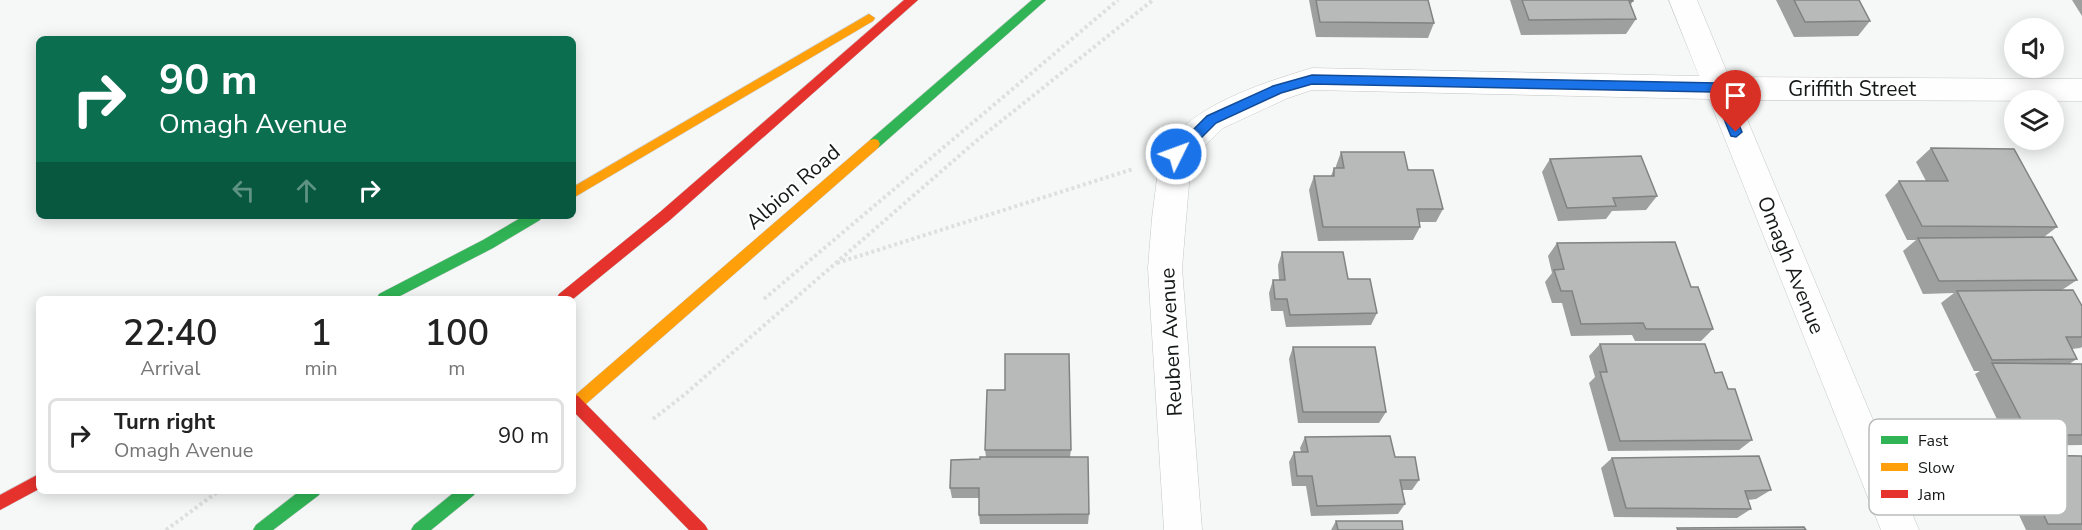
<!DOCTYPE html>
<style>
body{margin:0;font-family:"Nunito Sans",sans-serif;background:#f6f6f6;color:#222;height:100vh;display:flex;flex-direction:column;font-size:22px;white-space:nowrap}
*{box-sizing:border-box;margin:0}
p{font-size:20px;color:#767676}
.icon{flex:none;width:33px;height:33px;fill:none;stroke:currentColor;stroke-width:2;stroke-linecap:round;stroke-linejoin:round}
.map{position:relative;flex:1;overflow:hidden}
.details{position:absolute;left:36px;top:296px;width:540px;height:198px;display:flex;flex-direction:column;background:#fff;border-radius:9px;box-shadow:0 3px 15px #0003}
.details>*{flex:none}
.top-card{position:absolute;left:36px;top:36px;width:540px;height:183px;border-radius:9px;box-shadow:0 3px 15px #0003;background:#0b6e4f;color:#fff;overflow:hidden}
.tools{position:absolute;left:2004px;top:18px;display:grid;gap:12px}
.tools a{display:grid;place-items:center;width:60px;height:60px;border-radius:50%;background:#fff;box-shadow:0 3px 15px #0003;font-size:30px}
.pin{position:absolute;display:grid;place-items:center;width:51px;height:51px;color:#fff;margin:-62px -26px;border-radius:50% 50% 50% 0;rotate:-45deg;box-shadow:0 0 6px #0007}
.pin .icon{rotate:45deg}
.me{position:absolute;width:66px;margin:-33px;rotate:48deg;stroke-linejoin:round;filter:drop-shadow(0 0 4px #0008)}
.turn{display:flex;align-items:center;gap:21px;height:126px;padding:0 24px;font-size:27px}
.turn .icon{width:78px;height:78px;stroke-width:2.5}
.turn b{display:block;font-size:42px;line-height:51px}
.lanes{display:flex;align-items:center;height:57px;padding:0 24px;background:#0003;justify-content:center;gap:30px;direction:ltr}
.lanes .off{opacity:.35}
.eta{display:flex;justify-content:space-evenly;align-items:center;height:102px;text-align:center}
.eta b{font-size:36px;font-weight:600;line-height:42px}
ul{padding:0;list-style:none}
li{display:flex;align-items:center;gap:18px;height:75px;margin:0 12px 9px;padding:0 12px;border:3px solid #e0e0e0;border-radius:9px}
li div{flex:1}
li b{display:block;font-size:22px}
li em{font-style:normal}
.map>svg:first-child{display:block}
</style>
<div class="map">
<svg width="2082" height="530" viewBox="0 0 2082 530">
<rect width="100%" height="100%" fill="#f6f8f8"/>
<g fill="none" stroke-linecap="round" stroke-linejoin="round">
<g stroke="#c5c6c6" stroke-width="1">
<path id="street" d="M 1669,0 L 1697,0 L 1729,77 L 2082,79 L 2082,101 L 1739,100 L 1919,530 L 1881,530 L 1709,99 L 1312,90 L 1288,98 L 1223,128 L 1191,160 L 1182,268 L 1202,530 L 1164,530 L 1148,268 L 1152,218 L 1160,155 C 1186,106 1263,83 1312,68 L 1699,76 Z"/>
</g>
<g stroke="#c5c6c6" stroke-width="1">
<g id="fast">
<polygon points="1032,0 1046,0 878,148 870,148 868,144 870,140"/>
<polygon points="524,216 542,216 540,220 493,248 396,298 377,298 379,294 483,240"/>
<polygon points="301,490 321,490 319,495 273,530 253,530 256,525"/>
<polygon points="457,490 476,490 474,495 431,530 411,530 414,525"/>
</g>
</g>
<g stroke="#c5c6c6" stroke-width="1">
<g id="slow">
<polygon points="869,14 875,18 873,21 573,198 573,187"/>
<polygon points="874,139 878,140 880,144 878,148 578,411 573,413 573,397 870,140"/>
</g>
</g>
<g stroke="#c5c6c6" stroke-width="1">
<g id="jam">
<polygon points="904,0 918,0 670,220 573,299 557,298 559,294 660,212"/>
<polygon points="573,394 578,396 705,525 708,530 689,530 573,411"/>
<polygon points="39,474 39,489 0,510 0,495"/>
</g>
</g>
<g stroke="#dedfdf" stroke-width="4" stroke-dasharray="3 3" stroke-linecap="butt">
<polyline points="837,263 1133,169"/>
<polyline points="764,299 1118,0"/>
<polyline points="653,419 684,395 975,142 1153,0"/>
<polyline points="166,530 220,490"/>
</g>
<use href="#street" fill="#fefefe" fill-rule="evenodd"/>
<use href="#fast" fill="#30b455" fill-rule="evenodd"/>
<use href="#slow" fill="#ff9f0a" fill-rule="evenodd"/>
<use href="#jam" fill="#e5322d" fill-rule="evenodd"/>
</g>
<g fill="#9ea0a0">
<polygon points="1309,0 1428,0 1434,23 1428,38 1316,37"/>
<polygon points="1510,0 1633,0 1633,1 1630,6 1636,19 1626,34 1521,35"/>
<polygon points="1776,0 1859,0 1870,21 1858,36 1794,37"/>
<polygon points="2072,0 2082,0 2082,16"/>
<polygon points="1931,148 2057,227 2044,237 2077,280 2062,290 2082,306 2082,347 2080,348 2072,349 2077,359 2069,364 2082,364 2082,445 2010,446 1975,374 1980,371 1974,371 1941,303 1954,293 1923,294 1903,251 1916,240 1907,240 1885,195 1899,181 1926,181 1916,162"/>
<polygon points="1341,152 1408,170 1443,209 1436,222 1419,222 1420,227 1413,240 1318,241 1309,190 1314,176 1331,176 1334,168 1336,168 1336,166"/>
<polygon points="1550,159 1657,196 1646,210 1612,211 1606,219 1558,221 1542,172"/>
<polygon points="1557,243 1691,287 1713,329 1701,341 1635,341 1632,335 1571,336 1562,303 1552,303 1545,282 1552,273 1548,256"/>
<polygon points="1282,252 1348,279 1377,313 1371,325 1286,327 1283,311 1271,311 1269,293 1273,280 1279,280 1278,265"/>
<polygon points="1600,344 1715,373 1728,389 1752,440 1739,450 1608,451 1589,383 1595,377 1589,356"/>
<polygon points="1293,347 1386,412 1379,423 1298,423 1289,359"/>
<polygon points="1305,437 1395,457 1419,480 1412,490 1402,490 1405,504 1398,514 1311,516 1306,486 1292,486 1289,462 1294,452 1301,452 1300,448"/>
<polygon points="985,450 1071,450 1070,457 1089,514 1088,524 980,524 979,515 979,498 952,498 950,488 980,459 986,457"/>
<polygon points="2015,455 2082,456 2082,530 2026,530 1996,466"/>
<polygon points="1612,458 1771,490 1756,499 1748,500 1751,509 1737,518 1614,517 1601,468"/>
<polygon points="1336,521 1403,530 1331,530"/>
</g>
<g fill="#b8baba" stroke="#818282" stroke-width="1.5">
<polygon points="1316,0 1428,0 1434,23 1320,22"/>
<polygon points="1522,0 1633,0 1633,1 1629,1 1636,19 1529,20"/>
<polygon points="1794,0 1859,0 1870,21 1805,22"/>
<polygon points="1931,148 2014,149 2057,227 1922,226 1899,181 1948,181"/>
<polygon points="1341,152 1404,152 1408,170 1433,170 1443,209 1417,209 1420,227 1323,227 1314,176 1334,176 1334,168 1344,168"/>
<polygon points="1641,156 1657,196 1613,198 1616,206 1567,208 1550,159"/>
<polygon points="2052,237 2077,280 1939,281 1918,238"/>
<polygon points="1675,242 1691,287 1698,287 1713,329 1646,329 1643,323 1581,324 1572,291 1561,291 1554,270 1564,269 1557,243"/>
<polygon points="1282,252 1343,252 1348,279 1370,279 1377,313 1290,315 1287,299 1275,299 1273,280 1285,280"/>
<polygon points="2073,290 2082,306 2082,337 2066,337 2077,359 1992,360 1957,291"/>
<polygon points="1600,344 1705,344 1715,373 1722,372 1728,389 1735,389 1752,440 1620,441 1600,372 1607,372"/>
<polygon points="1293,347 1375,347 1386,412 1303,412"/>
<polygon points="1005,354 1069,354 1071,450 985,450 987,390 1005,390"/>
<polygon points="1992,363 2082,364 2082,435 2029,435"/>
<polygon points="1390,436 1395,457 1415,457 1419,480 1400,480 1405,504 1317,506 1312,476 1297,476 1294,452 1308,452 1305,437"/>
<polygon points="2015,455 2082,456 2082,524 2048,524"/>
<polygon points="1759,456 1771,490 1745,491 1751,509 1626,508 1612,458"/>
<polygon points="980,457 1088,457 1089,514 979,515 979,488 950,488 951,460 980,459"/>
<polygon points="1336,521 1402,521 1403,530 1338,530"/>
<polygon points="1804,527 1806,530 1678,530 1677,528"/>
</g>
<polygon fill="#1a73e8" stroke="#114b97" stroke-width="1.5" points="1312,75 1718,83 1724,88 1742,132 1736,137 1731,136 1713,92 1312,84 1281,93 1216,123 1181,158 1172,158 1170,154 1172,151 1207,116 1273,86"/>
<g text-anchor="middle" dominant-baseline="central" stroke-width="4.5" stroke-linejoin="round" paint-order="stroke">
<g font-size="21" fill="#161818" stroke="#fff">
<text x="1852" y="89">Griffith Street</text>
<text transform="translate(793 187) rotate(-41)">Albion Road</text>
<text transform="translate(1791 265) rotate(68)">Omagh Avenue</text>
<text transform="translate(1171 342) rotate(-93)">Reuben Avenue</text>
</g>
</g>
<rect x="1869" y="419" width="198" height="96" rx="9" fill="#fff" stroke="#b9baba" stroke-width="1.5"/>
<rect x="1881" y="436" width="27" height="8" fill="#30b455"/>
<rect x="1881" y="463" width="27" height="8" fill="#ff9f0a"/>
<rect x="1881" y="490" width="27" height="8" fill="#e5322d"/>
<g font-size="16" fill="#161818">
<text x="1918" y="446">Fast</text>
<text x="1918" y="473">Slow</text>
<text x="1918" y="500">Jam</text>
</g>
</svg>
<div class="tools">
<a><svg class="icon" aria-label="sound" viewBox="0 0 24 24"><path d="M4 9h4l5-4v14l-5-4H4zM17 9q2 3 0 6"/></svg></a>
<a><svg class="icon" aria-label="layers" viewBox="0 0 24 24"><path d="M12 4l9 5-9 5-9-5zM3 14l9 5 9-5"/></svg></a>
</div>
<div class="pin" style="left:1736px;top:132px;background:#d93025"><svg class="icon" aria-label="arrive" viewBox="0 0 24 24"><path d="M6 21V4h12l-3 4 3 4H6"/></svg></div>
<svg class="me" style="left:1176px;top:154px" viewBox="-20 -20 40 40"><circle r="17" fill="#1a73e8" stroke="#fff" stroke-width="3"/><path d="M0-11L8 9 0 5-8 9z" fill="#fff"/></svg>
<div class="top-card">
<div class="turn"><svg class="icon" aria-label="right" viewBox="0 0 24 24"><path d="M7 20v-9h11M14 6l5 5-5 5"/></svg><div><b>90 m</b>Omagh Avenue</div></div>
<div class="lanes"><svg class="icon off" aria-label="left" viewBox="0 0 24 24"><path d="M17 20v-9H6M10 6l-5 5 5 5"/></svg><svg class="icon off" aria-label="ahead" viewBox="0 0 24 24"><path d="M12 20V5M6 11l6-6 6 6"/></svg><svg class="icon" aria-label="right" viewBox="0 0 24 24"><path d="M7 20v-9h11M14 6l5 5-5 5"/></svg></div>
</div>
<section class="details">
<div class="eta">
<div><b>22:40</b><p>Arrival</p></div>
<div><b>1</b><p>min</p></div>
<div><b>100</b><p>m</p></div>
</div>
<ul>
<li><svg class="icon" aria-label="right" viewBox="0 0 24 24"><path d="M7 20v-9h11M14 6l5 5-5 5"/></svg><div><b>Turn right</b><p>Omagh Avenue</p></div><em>90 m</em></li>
</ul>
</section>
</div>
